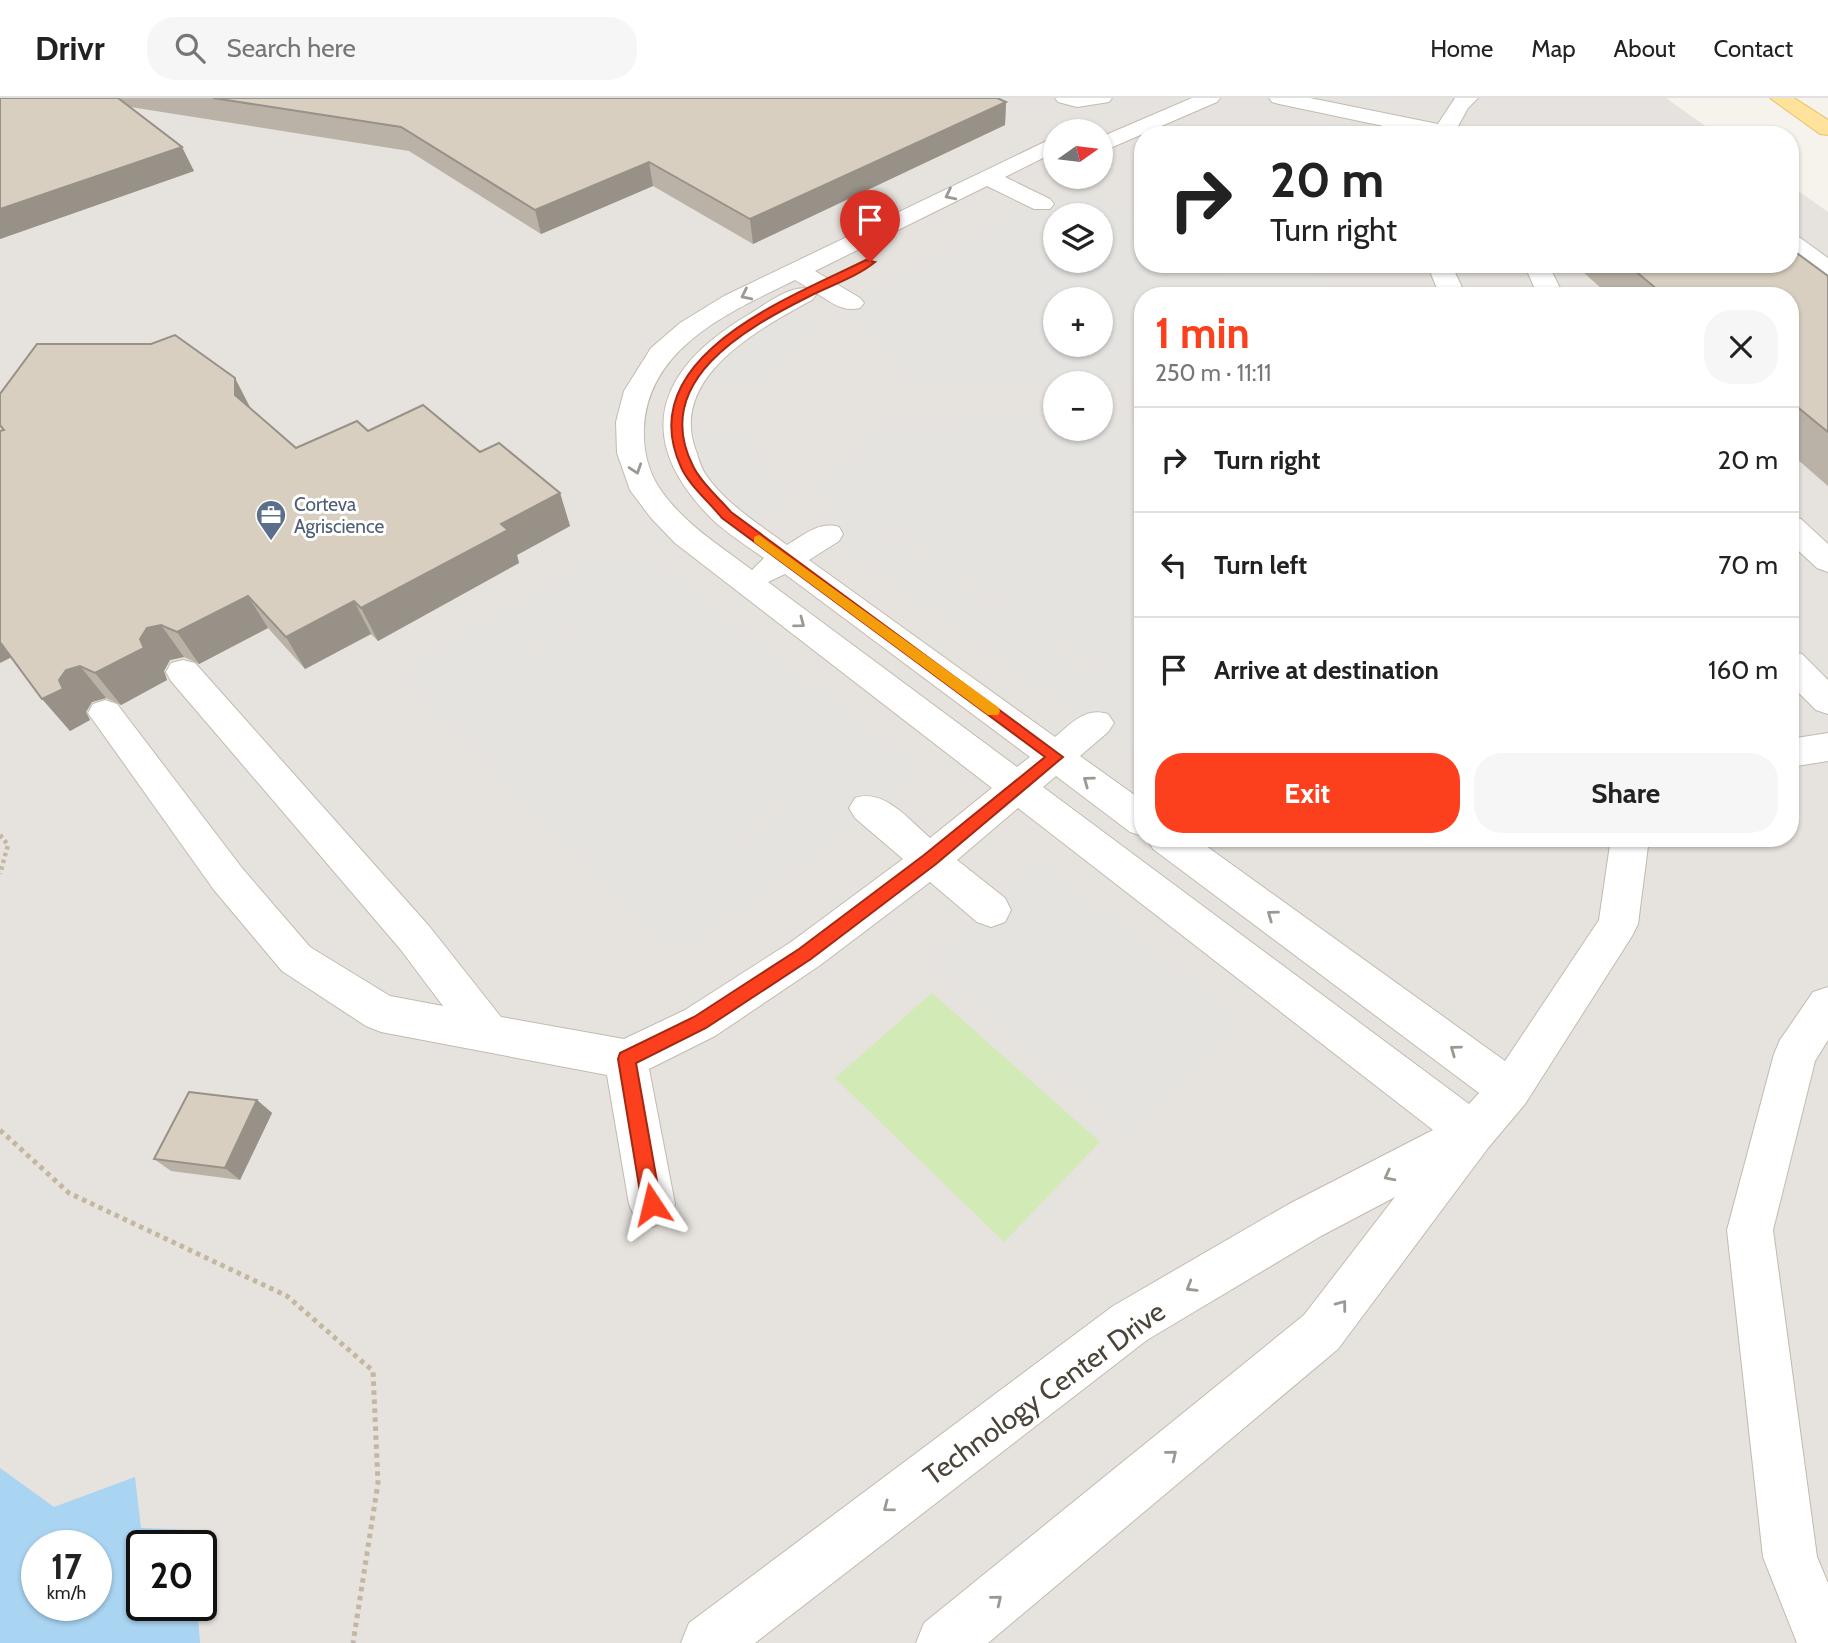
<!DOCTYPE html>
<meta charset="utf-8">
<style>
body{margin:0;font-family:Cabin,sans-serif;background:#f6f6f6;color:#222;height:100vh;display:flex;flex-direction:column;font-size:26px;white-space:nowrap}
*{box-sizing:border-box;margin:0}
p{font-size:23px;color:#767676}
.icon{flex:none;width:38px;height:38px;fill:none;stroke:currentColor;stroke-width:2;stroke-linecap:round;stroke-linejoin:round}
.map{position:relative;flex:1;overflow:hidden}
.details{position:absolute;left:1134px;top:189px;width:665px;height:560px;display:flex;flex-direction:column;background:#fff;border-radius:28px;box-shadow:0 2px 5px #0004}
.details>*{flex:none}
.hud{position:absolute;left:1134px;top:28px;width:665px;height:147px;border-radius:28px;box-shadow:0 2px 5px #0004;background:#fff;color:#222;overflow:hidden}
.needle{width:46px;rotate:76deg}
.buttons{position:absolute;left:1043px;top:21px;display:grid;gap:14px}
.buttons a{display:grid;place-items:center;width:70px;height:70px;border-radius:50%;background:#fff;box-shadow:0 2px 5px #0004;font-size:35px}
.speed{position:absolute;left:21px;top:1432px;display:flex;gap:14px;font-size:35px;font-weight:700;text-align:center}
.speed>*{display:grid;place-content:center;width:91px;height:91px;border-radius:50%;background:#fff;box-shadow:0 2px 5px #0004;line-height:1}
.speed small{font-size:18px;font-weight:400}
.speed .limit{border:4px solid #111;border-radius:10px;background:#fff;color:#111}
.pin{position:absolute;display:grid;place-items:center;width:60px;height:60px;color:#fff;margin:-72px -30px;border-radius:50% 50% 50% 0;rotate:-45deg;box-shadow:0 0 7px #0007}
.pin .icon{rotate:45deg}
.me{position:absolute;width:77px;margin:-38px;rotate:350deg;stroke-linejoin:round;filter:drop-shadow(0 0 5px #0008)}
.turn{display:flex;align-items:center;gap:24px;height:147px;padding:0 21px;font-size:32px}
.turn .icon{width:91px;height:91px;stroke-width:2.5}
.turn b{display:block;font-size:49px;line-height:60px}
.round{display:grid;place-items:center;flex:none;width:74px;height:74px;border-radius:28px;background:#f6f6f6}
.headline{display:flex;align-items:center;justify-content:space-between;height:119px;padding:0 21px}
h1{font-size:42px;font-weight:800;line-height:52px;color:#fc3f1d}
.primary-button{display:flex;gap:14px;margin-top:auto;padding:14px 21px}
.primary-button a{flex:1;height:80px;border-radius:28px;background:#fc3f1d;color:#fff;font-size:28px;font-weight:800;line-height:80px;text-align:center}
.primary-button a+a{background:#f6f6f6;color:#222}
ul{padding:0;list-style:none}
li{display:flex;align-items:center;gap:21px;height:105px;padding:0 21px;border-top:2px solid #e0e0e0}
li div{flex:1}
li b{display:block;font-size:26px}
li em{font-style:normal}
header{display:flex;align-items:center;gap:42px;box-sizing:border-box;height:98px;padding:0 35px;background:#fff;border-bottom:2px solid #e0e0e0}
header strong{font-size:33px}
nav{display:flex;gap:38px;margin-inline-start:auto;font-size:24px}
.search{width:490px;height:63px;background:#f6f6f6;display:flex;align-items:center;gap:18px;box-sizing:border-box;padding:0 24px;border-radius:28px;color:#767676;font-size:26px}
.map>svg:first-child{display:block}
</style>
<header>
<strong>Drivr</strong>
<div class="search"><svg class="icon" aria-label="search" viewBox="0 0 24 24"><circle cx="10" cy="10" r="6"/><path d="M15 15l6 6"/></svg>Search here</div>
<nav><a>Home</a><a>Map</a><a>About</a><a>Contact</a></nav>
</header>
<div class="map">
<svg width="1828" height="1545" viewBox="0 0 1828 1545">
<rect width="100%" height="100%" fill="#f6f3ec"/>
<path fill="#e6e2dd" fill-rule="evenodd" d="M 0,0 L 1666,0 L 1718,37 L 1143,37 L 1143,166 L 1790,166 L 1790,87 L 1828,114 L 1828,1545 L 0,1545 ZM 1055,33 L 1101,33 L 1101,79 L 1055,79 ZM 1055,117 L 1101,117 L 1101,163 L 1055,163 ZM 1143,198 L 1790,198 L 1790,740 L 1143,740 ZM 1055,201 L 1101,201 L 1101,247 L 1055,247 ZM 1055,285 L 1101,285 L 1101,331 L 1055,331 ZM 37,1447 L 96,1447 L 96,1507 L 37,1507 ZM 142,1447 L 201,1447 L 201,1507 L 142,1507 Z"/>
<polygon fill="#d2eab5" points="932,895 1100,1044 1004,1144 835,980"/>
<g fill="#e5e3e0" fill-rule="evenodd">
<path d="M 1072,91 L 1135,122 L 1117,131 L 1143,148 L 1143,166 L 1226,166 L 1200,176 L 1199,179 L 1207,183 L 1250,166 L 1304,166 L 1338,198 L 1143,198 L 1143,281 L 912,284 L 891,251 L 867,231 L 837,212 ZM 1055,117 L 1101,117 L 1101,163 L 1055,163 L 1055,133 L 1028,146 L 1020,142 L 1055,123 ZM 929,190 L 936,194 L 934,197 L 899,215 L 893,217 L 886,213 ZM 1055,201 L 1101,201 L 1101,247 L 1055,247 Z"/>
<polygon points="783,207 823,232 787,252 754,285 688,287"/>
<path d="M 1143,326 L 1143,658 L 817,428 L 841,414 L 843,408 L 819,392 L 857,363 L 878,330 L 1055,327 L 1055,331 L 1101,331 L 1101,327 ZM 882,422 L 888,423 L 932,452 L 932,461 L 918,461 L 876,433 L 875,425 ZM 965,478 L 971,479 L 1019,511 L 1022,516 L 1020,520 L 1005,521 L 960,490 L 958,481 ZM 1056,540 L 1063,541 L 1115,576 L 1118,582 L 1116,586 L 1109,588 L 1102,586 L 1051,553 L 1048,548 L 1049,543 Z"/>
<polygon points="746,333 751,350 761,366 775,382 796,398 746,431 726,417 678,336"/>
<path d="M 641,455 L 915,672 L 736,816 L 724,817 L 680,851 L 404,574 L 592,466 L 605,472 L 613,471 ZM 587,515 L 593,518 L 588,525 L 536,556 L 528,559 L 521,557 L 523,549 L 579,516 ZM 795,692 L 803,696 L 798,705 L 745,745 L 736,748 L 729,745 L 729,735 L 787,693 Z"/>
<polygon points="1041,768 1240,925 1130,1035 932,863"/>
</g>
<path fill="#a9d4f2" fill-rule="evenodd" d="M 0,1370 L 54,1409 L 135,1379 L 141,1430 L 191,1432 L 193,1447 L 142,1447 L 142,1507 L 197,1507 L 200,1545 L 0,1545 ZM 96,1447 L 96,1507 L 37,1507 L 37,1447 Z"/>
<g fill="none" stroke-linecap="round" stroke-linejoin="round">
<g stroke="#c2bbae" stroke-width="2">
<g id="minor">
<polygon points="1055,0 1112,0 1109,4 1077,9 1058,4"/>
<polygon points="1192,0 1220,0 1217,4 1101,54 1101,39"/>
<polygon points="1269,0 1310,0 1438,26 1455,0 1478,0 1468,10 1457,30 1467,32 1470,37 1426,37 1279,6 1272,4"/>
<path d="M 1055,39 L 1055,54 L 1005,79 L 1050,101 L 1054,106 L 1050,111 L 1034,111 L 987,88 L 815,173 L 860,200 L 864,205 L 860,210 C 842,215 828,202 813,193 L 816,197 L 812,202 C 759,231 668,279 696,353 C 699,361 701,370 706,377 C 727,407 759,426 787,447 C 804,437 819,423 839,429 L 843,436 L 839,443 L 809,462 L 1055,639 C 1072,625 1085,609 1108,616 L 1114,625 L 1108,634 L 1080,658 L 1143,703 L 1143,738 L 1130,734 L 1056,678 L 1043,689 L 1469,1006 L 1479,995 L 1153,751 L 1147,740 L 1195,740 L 1505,963 L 1599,822 L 1611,740 L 1649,740 L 1638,826 L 1632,838 L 1525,1006 L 1488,1050 L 1338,1251 L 988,1545 L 916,1545 L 924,1525 L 1304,1217 L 1395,1099 L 1321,1138 L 1147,1242 L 755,1545 L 681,1545 L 689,1525 L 1113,1208 L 1289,1106 L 1433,1032 L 1018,710 L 957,762 L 1005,800 L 1011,812 L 1005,824 L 991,829 L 977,824 L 930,784 L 819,868 L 715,938 L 649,971 L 675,1106 L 668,1122 L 652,1129 L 636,1122 L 629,1106 L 607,977 L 381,934 L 366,928 L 282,873 L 214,792 L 88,615 L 93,606 L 105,602 L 117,606 L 242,770 L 310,849 L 390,898 L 443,908 L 401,852 L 171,583 L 166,574 L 171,565 L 183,562 L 195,565 L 429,828 L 501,919 L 624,941 L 685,912 L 791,844 L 903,761 L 855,720 L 849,710 L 855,700 C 884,690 909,722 930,740 L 992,690 L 675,445 L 651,420 L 630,392 L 617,355 L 616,324 L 624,293 L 651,250 L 680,225 L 724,198 ZM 795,182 L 810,191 C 790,186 765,207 748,217 C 655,272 632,342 713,422 C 728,436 747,448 764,460 L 752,472 C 720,448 683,425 660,391 C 648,373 643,352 644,330 C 648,248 732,213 795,182 ZM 785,476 L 1030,659 L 1017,669 L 768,484 Z"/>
<polygon points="1790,137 1799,139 1828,160 1828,179 1819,177 1790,156"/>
<polygon points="1427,166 1451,166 1466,198 1440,198"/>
<polygon points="1524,166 1548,166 1564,198 1538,198"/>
<polygon points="1790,418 1801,421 1828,446 1828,474 1817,470 1790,445"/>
<polygon points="1790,553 1802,556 1828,582 1828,616 1816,612 1790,586"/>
<polygon points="1828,635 1828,663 1790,669 1790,641"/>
<polygon points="1828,889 1828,942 1815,963 1773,1132 1817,1459 1828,1485 1828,1545 1797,1545 1763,1459 1727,1132 1774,956 1780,942 1813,894"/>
</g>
</g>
<g stroke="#e6c16a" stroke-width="2">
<polygon id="major" points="1770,0 1794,0 1828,22 1828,37 1820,36"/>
</g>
<polyline stroke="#c4b79f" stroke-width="4.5" stroke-dasharray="3.5 3.5" stroke-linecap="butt" points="0,737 8,747 0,776"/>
<polyline stroke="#c4b79f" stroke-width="5" stroke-dasharray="4.5 4.5" stroke-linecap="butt" points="0,1032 69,1095 287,1198 373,1273 378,1385 353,1545"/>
<use href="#minor" fill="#fff" fill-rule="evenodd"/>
<use href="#major" fill="#ffe39c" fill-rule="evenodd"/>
</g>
<g fill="#bab2a6">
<polygon points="0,0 997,0 1006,4 1005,27 753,146 653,88 541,136 409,53 130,9 194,73 0,141"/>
<polygon points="1574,166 1790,166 1828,178 1828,388 1790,355 1790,198 1610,198"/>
<polygon points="0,296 252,312 296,350 368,333 480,354 560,395 570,428 517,457 519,465 378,543 371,536 305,571 268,530 199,566 184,559 170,562 164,573 167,582 121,607 106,600 92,604 86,614 90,622 70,633 11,559 2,332 0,329"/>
<polygon points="257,1002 272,1015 240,1082 171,1073 154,1061"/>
</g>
<g fill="#979187">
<polygon points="1006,4 1005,27 753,146 750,121"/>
<polygon points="182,49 194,73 0,141 0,111"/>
<polygon points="649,64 653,88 541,136 535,112"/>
<polygon points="235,280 252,313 235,297"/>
<polygon points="560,395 570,428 517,457 519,465 378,543 361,510 501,426"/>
<polygon points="248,498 268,530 199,566 177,534"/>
<polygon points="354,503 371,536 305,571 286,539"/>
<polygon points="161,527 184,559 170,562 164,573 167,582 121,607 95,575 147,530"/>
<polygon points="0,541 14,558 0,565"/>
<polygon points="80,568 106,600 92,604 86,614 90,622 70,633 42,601 59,582 66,572"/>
<polygon points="257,1002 272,1015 240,1082 225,1070"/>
</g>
<g fill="#d8cfc1" stroke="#979187" stroke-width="2">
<polygon points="0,0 118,0 182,49 0,111"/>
<polygon points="213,0 997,0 1006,4 750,121 649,64 535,112 401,29"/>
<polygon points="1790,150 1828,178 1828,334 1790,303 1790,198 1665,198 1627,166 1790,166"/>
<polygon points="175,237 235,280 235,297 296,350 357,323 368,333 423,307 480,354 499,345 560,395 501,426 508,432 361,510 354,503 286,539 248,498 177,534 161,527 147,530 140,541 144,550 95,575 80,568 66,572 59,582 63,591 42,601 0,544 0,333 4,332 0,327 0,296 37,246 151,246"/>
<polygon points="189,994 257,1002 225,1070 154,1061"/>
</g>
<defs><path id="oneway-chevron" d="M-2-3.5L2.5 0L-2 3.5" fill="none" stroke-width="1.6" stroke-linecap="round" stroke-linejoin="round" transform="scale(1.75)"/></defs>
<g stroke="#9c9892">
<use href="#oneway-chevron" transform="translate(950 97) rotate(154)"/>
<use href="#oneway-chevron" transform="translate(746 197) rotate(154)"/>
<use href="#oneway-chevron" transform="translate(636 371) rotate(72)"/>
<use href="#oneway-chevron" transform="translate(800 525) rotate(37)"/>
<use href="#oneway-chevron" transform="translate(1088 683) rotate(-144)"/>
<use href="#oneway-chevron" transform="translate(1272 817) rotate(-144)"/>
<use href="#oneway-chevron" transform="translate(1455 952) rotate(-144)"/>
<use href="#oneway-chevron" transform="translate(1389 1078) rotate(153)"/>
<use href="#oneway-chevron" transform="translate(1191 1189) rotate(149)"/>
<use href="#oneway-chevron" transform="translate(1342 1207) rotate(-53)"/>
<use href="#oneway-chevron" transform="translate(1172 1357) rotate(-39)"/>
<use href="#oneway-chevron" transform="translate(888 1409) rotate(143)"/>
<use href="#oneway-chevron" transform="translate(997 1502) rotate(-39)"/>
</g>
<path fill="#fc3f1d" stroke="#a42913" stroke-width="2" d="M 866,162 L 875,164 C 857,179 829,188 808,199 C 746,230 650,283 693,368 C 701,385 719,400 731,414 L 1063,659 L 936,766 L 811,861 L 706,930 L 636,965 L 661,1106 L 658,1113 L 652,1115 L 645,1113 L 642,1106 L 618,961 L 620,955 L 694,919 L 799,851 L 924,757 L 1045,659 L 722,420 C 709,404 689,387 681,369 C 630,258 792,199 866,162 Z"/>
<polygon fill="#f59e0b" points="759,437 998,609 1000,613 998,617 988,617 754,444 754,439"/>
<defs>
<g id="office-pin" transform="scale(1.575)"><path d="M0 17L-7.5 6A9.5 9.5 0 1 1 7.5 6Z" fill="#5c6f8a" stroke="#fff"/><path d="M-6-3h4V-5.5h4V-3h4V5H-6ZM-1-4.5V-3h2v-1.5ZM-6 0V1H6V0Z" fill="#fff"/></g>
</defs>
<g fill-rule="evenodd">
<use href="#office-pin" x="271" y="417"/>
</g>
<g text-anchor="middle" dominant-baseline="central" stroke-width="6" stroke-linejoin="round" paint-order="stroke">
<g font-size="19" fill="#4e5e75" stroke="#fff" text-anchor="start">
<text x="294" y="406">Corteva<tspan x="294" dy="22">Agriscience</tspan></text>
</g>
<g font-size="28" fill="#4b4439" stroke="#fff">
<text transform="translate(1044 1295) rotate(-36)">Technology Center Drive</text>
</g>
</g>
</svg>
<div class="buttons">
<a><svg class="needle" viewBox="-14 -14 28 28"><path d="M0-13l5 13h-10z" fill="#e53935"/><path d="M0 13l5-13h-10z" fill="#767676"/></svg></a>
<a><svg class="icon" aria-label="layers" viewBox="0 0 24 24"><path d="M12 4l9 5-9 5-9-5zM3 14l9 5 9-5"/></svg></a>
<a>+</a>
<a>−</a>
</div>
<div class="speed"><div>17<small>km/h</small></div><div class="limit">20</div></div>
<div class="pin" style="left:870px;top:164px;background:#d93025"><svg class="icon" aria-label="arrive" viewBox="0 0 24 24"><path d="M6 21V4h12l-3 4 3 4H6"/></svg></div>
<svg class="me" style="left:652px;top:1106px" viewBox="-20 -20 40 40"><path d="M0-17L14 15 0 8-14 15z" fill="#fc3f1d" stroke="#fff" stroke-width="4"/></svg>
<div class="hud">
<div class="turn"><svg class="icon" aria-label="right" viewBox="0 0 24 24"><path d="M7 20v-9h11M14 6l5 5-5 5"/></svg><div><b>20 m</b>Turn right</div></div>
</div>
<section class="details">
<div class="headline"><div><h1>1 min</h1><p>250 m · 11:11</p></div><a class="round"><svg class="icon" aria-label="close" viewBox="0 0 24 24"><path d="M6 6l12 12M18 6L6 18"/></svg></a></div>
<ul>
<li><svg class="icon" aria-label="right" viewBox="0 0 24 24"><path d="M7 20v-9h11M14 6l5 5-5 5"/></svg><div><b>Turn right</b></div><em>20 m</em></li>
<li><svg class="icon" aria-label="left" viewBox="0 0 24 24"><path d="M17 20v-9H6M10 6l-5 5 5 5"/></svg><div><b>Turn left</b></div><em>70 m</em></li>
<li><svg class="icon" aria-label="arrive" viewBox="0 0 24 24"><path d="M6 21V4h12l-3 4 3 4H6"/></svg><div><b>Arrive at destination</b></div><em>160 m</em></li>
</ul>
<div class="primary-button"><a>Exit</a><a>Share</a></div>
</section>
</div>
